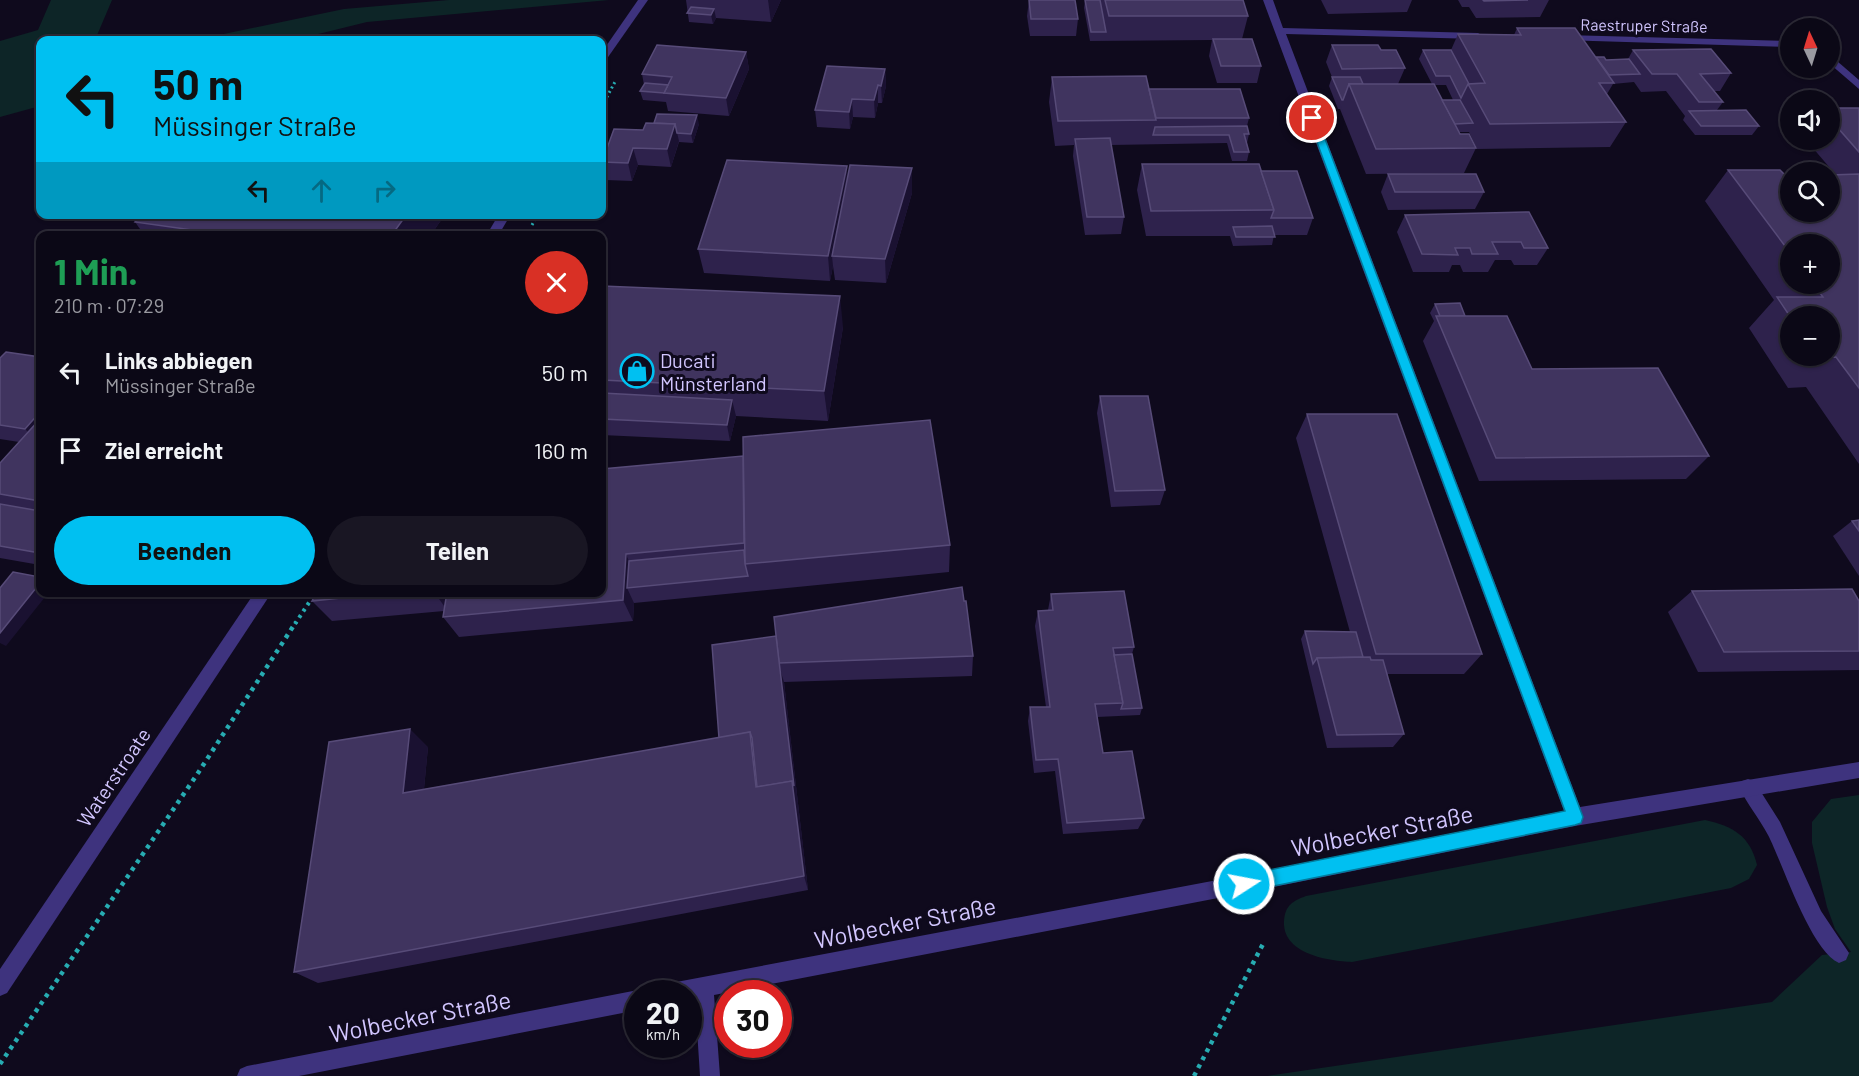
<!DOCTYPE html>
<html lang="de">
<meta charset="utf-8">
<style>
body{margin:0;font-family:Barlow,sans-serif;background:#191623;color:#f1f3f6;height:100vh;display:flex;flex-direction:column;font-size:22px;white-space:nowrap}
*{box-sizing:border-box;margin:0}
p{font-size:20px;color:#9a9aa1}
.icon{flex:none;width:33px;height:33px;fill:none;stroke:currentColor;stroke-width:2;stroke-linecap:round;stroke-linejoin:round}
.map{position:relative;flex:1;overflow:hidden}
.sheet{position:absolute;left:36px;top:231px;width:570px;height:366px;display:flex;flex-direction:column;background:#0b0816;border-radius:12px;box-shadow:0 2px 4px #0004,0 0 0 2px #2b2935}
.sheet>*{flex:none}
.guide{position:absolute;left:36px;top:36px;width:570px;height:183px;border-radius:12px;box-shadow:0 2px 4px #0004,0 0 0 2px #2b2935;background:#00c0f1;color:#111;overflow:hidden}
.needle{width:39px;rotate:356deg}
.buttons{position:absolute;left:1780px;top:18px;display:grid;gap:12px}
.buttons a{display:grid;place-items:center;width:60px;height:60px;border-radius:50%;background:#0b0816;box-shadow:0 2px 4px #0004,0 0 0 2px #2b2935;font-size:30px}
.speed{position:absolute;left:624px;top:980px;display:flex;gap:12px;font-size:30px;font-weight:700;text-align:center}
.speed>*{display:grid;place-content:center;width:78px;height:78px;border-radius:50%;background:#0b0816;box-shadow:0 2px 4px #0004,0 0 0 2px #2b2935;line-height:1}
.speed small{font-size:15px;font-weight:400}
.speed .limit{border:9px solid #d22;background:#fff;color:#111}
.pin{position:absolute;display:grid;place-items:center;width:51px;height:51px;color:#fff;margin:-26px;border:3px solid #fff;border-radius:50%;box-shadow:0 2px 6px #0007}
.me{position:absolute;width:66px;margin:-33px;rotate:79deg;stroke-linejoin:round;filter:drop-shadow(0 0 4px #0008)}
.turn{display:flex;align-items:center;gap:21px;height:126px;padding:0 18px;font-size:27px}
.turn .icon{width:78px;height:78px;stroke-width:2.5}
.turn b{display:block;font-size:42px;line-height:51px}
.lanes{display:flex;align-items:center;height:57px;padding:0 18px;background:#0003;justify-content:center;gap:30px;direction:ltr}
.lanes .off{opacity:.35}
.round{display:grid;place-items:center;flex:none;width:63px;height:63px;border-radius:32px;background:#191623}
.summary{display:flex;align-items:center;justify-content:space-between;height:102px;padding:0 18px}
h1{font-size:36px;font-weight:700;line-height:45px;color:#1e9e55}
.button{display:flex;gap:12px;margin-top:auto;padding:12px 18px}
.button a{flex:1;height:69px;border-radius:36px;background:#00c0f1;color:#111;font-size:24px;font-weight:700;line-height:69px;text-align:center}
.button a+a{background:#191623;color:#f1f3f6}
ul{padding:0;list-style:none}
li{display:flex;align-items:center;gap:18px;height:78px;padding:0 18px}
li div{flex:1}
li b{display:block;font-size:22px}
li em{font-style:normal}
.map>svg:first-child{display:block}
</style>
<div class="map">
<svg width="1859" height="1076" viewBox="0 0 1859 1076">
<rect width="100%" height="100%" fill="#0f0a1d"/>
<g fill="#0d2527">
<polygon points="51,0 112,0 95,40 40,40 40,106 0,117 0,41 38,30"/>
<polygon points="449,0 609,0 367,22 294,40 195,40 344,9"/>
<polygon points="1859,795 1859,1076 1267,1076 1772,1002 1822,955 1851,952 1835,929 1827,907 1812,843 1812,822 1831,799"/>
<path d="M 1705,820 C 1733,826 1750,836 1757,865 L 1749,879 L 1731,888 L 1352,962 C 1328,961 1282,954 1284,921 C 1285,905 1293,901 1306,896 Z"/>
</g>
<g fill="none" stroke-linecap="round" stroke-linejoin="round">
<g stroke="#27acb2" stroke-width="3" stroke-dasharray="2 3" stroke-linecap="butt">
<polyline points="602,106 616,80"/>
<polyline points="532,225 538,214"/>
</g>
<polyline stroke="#27acb2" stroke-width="4" stroke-dasharray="3 4.5" stroke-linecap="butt" points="295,624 316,592"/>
<g stroke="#27acb2" stroke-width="4.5" stroke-dasharray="4 5" stroke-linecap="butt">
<polyline points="0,1064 198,773 296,622"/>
<polyline points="1194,1076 1263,944"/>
</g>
<path fill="#3e337e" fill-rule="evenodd" d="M 1748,779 L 1754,781 L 1780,822 L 1821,911 L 1849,953 L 1846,960 L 1839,963 C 1810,950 1783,864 1768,835 C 1759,818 1747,804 1739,787 L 1742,781 Z"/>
<g fill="#3e337e" fill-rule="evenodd">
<polygon points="638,0 648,0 606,60 602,61 602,52"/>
<polygon points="1263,0 1273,0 1283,28 1478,33 1483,36 1478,39 1286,34 1580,807 1859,762 1859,778 1575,826 1244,893 714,995 720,1076 700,1076 695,998 688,999 688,993 661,993 664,986 671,983 1244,875 1564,811"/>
<polygon points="1565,35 1791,41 1791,47 1561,40 1560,38"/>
<polygon points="1830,55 1859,80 1859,89 1830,64"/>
<polygon points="499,214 511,214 498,236 486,236"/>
<polygon points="255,592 272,592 7,993 0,996 0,969"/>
<polygon points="638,990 645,993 638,993 638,1010 299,1076 237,1076 240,1069 247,1066"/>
</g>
</g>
<g fill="#2e224c" fill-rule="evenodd">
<polygon points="686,0 781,0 771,22 716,18 713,24 689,22"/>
<polygon points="1029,0 1078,19 1076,36 1030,36 1027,16"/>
<polygon points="1085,0 1243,0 1248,16 1242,39 1261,66 1257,83 1217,83 1209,56 1212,40 1090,41 1084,8"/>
<polygon points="1321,0 1412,0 1407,12 1328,14"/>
<polygon points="1458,0 1549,0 1540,17 1476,18 1469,7 1462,7"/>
<path d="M 1517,28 L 1596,57 L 1606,60 L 1628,59 L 1633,50 L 1731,73 L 1720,91 L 1714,91 L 1723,102 L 1717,110 L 1759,126 L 1752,135 L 1695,135 L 1683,120 L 1685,116 L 1666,91 L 1641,92 L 1634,82 L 1613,84 L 1607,94 L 1626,122 L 1610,147 L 1477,149 L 1469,132 L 1459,132 L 1476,148 L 1464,173 L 1366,174 L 1340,109 L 1338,109 L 1329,86 L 1332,77 L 1326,62 L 1332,45 L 1381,50 L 1405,68 L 1398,84 L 1432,84 L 1419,59 L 1423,50 L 1451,50 L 1458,34 L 1514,35 ZM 1435,85 L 1446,85 L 1453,100 L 1442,100 Z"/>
<polygon points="746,52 749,69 729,116 668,111 666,102 643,100 640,91 644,85 642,74"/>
<polygon points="885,69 886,86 882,103 878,103 875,118 853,117 850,129 817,127 815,110"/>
<polygon points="1052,77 1149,89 1249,118 1247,126 1249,134 1247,143 1249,152 1247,161 1232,161 1227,143 1111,145 1124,217 1121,234 1085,235 1073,156 1074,145 1055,146 1049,102"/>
<path d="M 1830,108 L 1859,108 L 1859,464 L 1806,387 L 1788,388 L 1749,328 L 1774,300 L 1705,201 L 1728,170 L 1785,175 L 1836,175 L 1806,140 L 1830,140 ZM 1791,244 L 1830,284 L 1791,284 ZM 1791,316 L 1830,356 L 1791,356 Z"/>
<polygon points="699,124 693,143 679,142 671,167 638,165 632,181 606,180 602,161 643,130"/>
<polygon points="1142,164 1261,171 1313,218 1307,235 1274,235 1272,245 1233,246 1230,236 1146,236 1137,190"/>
<polygon points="1388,174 1484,192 1475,209 1388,210 1381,192"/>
<polygon points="848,178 912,193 886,283 835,280 833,266 830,281 704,273 698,249"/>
<polygon points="1405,215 1548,248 1537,265 1514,265 1511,260 1495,260 1488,272 1463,272 1460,265 1452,265 1449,272 1413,272 1397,232"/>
<polygon points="444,216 430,236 145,236 135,222"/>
<polygon points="602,286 843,327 828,421 736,416 730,441 602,435"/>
<polygon points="1435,304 1465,316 1532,369 1709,456 1686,479 1479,481 1423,341 1434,321 1430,313"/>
<polygon points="40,357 40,565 0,558 0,463 19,442 0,439 0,358"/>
<polygon points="1100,396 1165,490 1160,505 1111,507 1097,413"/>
<polygon points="1307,414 1482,654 1464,674 1387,674 1404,734 1393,747 1327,748 1301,639 1305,631 1350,632 1296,438"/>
<polygon points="602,469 950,545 949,572 634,603 633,621 459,637 443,617 444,611 332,621 312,601 317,592 602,592"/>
<polygon points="1859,520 1859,576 1833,536 1852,521"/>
<polygon points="1692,591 1859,601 1859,670 1698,672 1668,612"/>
<polygon points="1051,594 1134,647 1132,654 1142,708 1140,715 1097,717 1103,753 1144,818 1138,829 1063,834 1055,771 1034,773 1028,721 1030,707 1046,707 1035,626 1038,611 1048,610"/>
<polygon points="964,601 973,656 972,676 784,682 808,890 318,983 294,972 428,747 424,789 719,738 776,636"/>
</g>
<g fill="#1a1131">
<polygon points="768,0 781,0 771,22"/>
<polygon points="714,9 716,18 713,24 711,15"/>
<polygon points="746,52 749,69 729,116 726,98"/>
<polygon points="885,69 886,86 882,103 881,86"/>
<polygon points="878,85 878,103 875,118 874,100"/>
<polygon points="852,99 853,117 850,129 849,112"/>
<polygon points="697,115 699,124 693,143 691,134"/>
<polygon points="675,124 679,141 671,167 667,149"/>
<polygon points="633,148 638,165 632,181 628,163"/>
<polygon points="847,166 849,191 832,256 833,266 830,281 828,256"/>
<polygon points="912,168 912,193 886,283 885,259"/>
<polygon points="407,214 443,214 444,216 430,236 391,236"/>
<polygon points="840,296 843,327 828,421 824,391"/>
<polygon points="732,400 736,416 730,441 727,425"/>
<polygon points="40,412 40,444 25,429"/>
<polygon points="626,554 635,576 627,588 634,603 633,621 623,600"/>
<polygon points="40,583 40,592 49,592 6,646 0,643 0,633"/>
<polygon points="434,592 463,592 447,610"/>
<polygon points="780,669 784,682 808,890 804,876 792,781"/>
<polygon points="410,729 428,747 422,809 403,793"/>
<polygon points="750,732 757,751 758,792 756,787"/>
</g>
<g fill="#40345f" stroke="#574b78" stroke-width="1.5">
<polygon points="1029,0 1075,0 1078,19 1031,19"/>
<polygon points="1085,0 1100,0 1106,32 1091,32"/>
<polygon points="1105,0 1243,0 1248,16 1109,16"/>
<polygon points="1483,0 1528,0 1484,1"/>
<polygon points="691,7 714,9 711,15 687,13"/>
<polygon points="1517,28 1575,28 1614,83 1599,83 1626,122 1490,124 1468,84 1485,83 1458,34 1521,35"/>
<polygon points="1213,39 1252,39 1261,66 1221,66"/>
<polygon points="657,45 746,52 726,98 664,93 672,77 642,74"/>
<polygon points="1332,45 1378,45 1381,50 1396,50 1405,68 1342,69"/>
<polygon points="1711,49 1731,73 1700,74 1723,102 1699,102 1677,74 1652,74 1633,50"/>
<polygon points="1423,50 1451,50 1469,84 1468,84 1461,98 1450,76 1436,76"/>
<polygon points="1596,57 1604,57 1606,60 1629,59 1640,74 1609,75"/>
<polygon points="827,66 885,69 881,86 878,85 874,100 852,99 849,112 815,110"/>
<polygon points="1146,76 1156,120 1058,121 1052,77"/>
<polygon points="1332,77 1360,77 1363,84 1349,84 1343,100 1342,100"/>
<polygon points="645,83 668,85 664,93 640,91"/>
<polygon points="1349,84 1434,84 1460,134 1469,134 1476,148 1376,149"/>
<polygon points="1149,89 1240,89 1249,118 1156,118"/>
<polygon points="1442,100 1460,100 1473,123 1455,124"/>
<polygon points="1830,108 1859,108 1859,152 1830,119"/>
<polygon points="1746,110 1759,126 1701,126 1689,111"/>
<polygon points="657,114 697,115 691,134 677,133 675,124 654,123"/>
<polygon points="646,123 675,124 667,149 633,148 628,163 602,162 614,129 643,130"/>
<polygon points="1247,126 1249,134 1244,134 1249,152 1234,152 1229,135 1153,135 1155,127"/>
<polygon points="1110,138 1124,217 1087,217 1075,139"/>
<polygon points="727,160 847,166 828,256 698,249"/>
<polygon points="1142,164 1259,164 1274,210 1151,211"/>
<polygon points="850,165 912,168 885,259 832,256"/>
<polygon points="1728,170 1780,170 1785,175 1791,175 1791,212 1830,212 1830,175 1859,174 1859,388 1836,357 1818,358 1817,356 1830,356 1830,316 1791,316 1791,318 1777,297 1823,297 1813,284 1830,284 1830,244 1791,244 1791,254"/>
<polygon points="1261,171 1297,171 1313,218 1271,218 1274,210"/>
<polygon points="1388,174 1476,174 1484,192 1395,192"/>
<polygon points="1529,212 1548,248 1524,248 1521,242 1492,242 1498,254 1472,254 1470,248 1455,248 1458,255 1422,254 1405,215"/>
<polygon points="142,214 407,214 391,236 235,236 135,222"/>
<polygon points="1272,226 1275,237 1236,237 1233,227"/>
<polygon points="602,286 840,296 824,391 602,380"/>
<polygon points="1460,303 1465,316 1440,316 1435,304"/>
<polygon points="1436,316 1507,316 1532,369 1658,368 1709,456 1496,458"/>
<polygon points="6,352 40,357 40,412 25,429 0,425 0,358"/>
<polygon points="602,393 732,400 727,425 602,419"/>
<polygon points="1100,396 1148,396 1165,490 1115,491"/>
<polygon points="1307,414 1397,414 1482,654 1376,654"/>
<polygon points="40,419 40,501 0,494 0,463"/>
<polygon points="930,420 950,545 745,564 743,437"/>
<polygon points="743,456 744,543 626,554 623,600 443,617 447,592 602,592 602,469"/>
<polygon points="0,504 40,511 40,553 0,546"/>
<polygon points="1859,520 1859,531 1852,521"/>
<polygon points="744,550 745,564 748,576 627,588 629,561"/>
<polygon points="13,572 40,577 40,583 0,633 0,588"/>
<polygon points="962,587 964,601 966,601 973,656 779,663 774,617"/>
<polygon points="1852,589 1859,601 1859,651 1724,652 1692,591"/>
<polygon points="1124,591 1134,647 1113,648 1123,703 1095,704 1103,753 1132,751 1144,818 1067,823 1058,759 1036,760 1030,707 1050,707 1038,611 1053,610 1051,594"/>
<polygon points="317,592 397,592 312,601"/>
<polygon points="1305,631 1356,632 1363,657 1317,658 1313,664"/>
<polygon points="776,636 794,786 792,781 757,787 752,738 750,732 719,738 712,645"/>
<polygon points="1132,654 1142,708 1121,709 1123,703 1114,655"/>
<polygon points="1370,657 1371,660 1383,660 1404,734 1337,735 1317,658"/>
<polygon points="410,729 403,793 750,732 756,787 792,781 804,876 294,972 329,742"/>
</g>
<polygon fill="#00c0f1" stroke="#007d9d" stroke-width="1.5" points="1312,115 1317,118 1583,817 1581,823 1575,825 1244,892 1238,889 1236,884 1238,878 1244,875 1565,811 1308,118"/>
<defs>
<g id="shop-ring" transform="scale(1.725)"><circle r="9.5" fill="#0f0a1d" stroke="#00c0f1" stroke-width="1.5"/><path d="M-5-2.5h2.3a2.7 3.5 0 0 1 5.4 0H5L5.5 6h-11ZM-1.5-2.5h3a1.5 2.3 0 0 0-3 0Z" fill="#00c0f1"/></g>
</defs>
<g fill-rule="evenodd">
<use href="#shop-ring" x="637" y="371"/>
</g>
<g text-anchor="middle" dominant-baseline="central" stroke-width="6" stroke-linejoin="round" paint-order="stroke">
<g font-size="16" fill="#d2c6ff" stroke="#0f0a1d">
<text transform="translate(1644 25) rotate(1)">Raestruper Straße</text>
</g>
<g font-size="20" fill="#d2c6ff" stroke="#0f0a1d" text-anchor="start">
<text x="660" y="360">Ducati<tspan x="660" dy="23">Münsterland</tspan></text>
</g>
<g font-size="20" fill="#d2c6ff" stroke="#0f0a1d">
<text transform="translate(113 777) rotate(-56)">Waterstroate</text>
</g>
<g font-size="24" fill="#d2c6ff" stroke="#0f0a1d">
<text transform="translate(1382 830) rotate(-11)">Wolbecker Straße</text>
<text transform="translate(905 922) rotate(-11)">Wolbecker Straße</text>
<text transform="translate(420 1016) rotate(-11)">Wolbecker Straße</text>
</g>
</g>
</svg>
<div class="buttons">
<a><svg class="needle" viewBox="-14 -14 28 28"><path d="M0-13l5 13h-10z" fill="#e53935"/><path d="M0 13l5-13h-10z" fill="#9a9aa1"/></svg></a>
<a><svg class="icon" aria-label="sound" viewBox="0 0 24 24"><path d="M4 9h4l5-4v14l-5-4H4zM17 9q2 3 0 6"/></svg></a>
<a><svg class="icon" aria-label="search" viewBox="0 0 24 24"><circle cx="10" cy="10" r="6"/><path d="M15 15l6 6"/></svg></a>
<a>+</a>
<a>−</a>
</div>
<div class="speed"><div>20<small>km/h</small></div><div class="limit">30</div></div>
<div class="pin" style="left:1312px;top:118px;background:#d93025"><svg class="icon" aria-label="arrive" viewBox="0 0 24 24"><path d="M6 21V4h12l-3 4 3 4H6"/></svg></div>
<svg class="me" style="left:1244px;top:884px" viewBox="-20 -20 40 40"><circle r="17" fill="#00c0f1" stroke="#fff" stroke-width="3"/><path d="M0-11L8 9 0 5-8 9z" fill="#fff"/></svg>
<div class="guide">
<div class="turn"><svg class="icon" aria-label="left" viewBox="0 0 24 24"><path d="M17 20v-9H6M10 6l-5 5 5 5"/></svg><div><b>50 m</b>Müssinger Straße</div></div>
<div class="lanes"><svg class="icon" aria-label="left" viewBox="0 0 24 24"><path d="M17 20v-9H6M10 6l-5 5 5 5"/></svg><svg class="icon off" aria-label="ahead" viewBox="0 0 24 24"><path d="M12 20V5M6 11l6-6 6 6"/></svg><svg class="icon off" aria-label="right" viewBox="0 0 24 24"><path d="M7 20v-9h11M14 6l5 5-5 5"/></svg></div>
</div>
<section class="sheet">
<div class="summary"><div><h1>1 Min.</h1><p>210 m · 07:29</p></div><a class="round" style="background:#d93025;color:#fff"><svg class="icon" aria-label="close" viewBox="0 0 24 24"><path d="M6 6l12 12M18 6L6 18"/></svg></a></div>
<ul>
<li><svg class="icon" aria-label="left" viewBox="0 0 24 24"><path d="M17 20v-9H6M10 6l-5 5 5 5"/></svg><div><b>Links abbiegen</b><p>Müssinger Straße</p></div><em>50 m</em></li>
<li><svg class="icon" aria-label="arrive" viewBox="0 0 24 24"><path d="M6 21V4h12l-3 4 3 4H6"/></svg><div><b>Ziel erreicht</b></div><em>160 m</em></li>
</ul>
<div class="button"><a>Beenden</a><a>Teilen</a></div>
</section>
</div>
